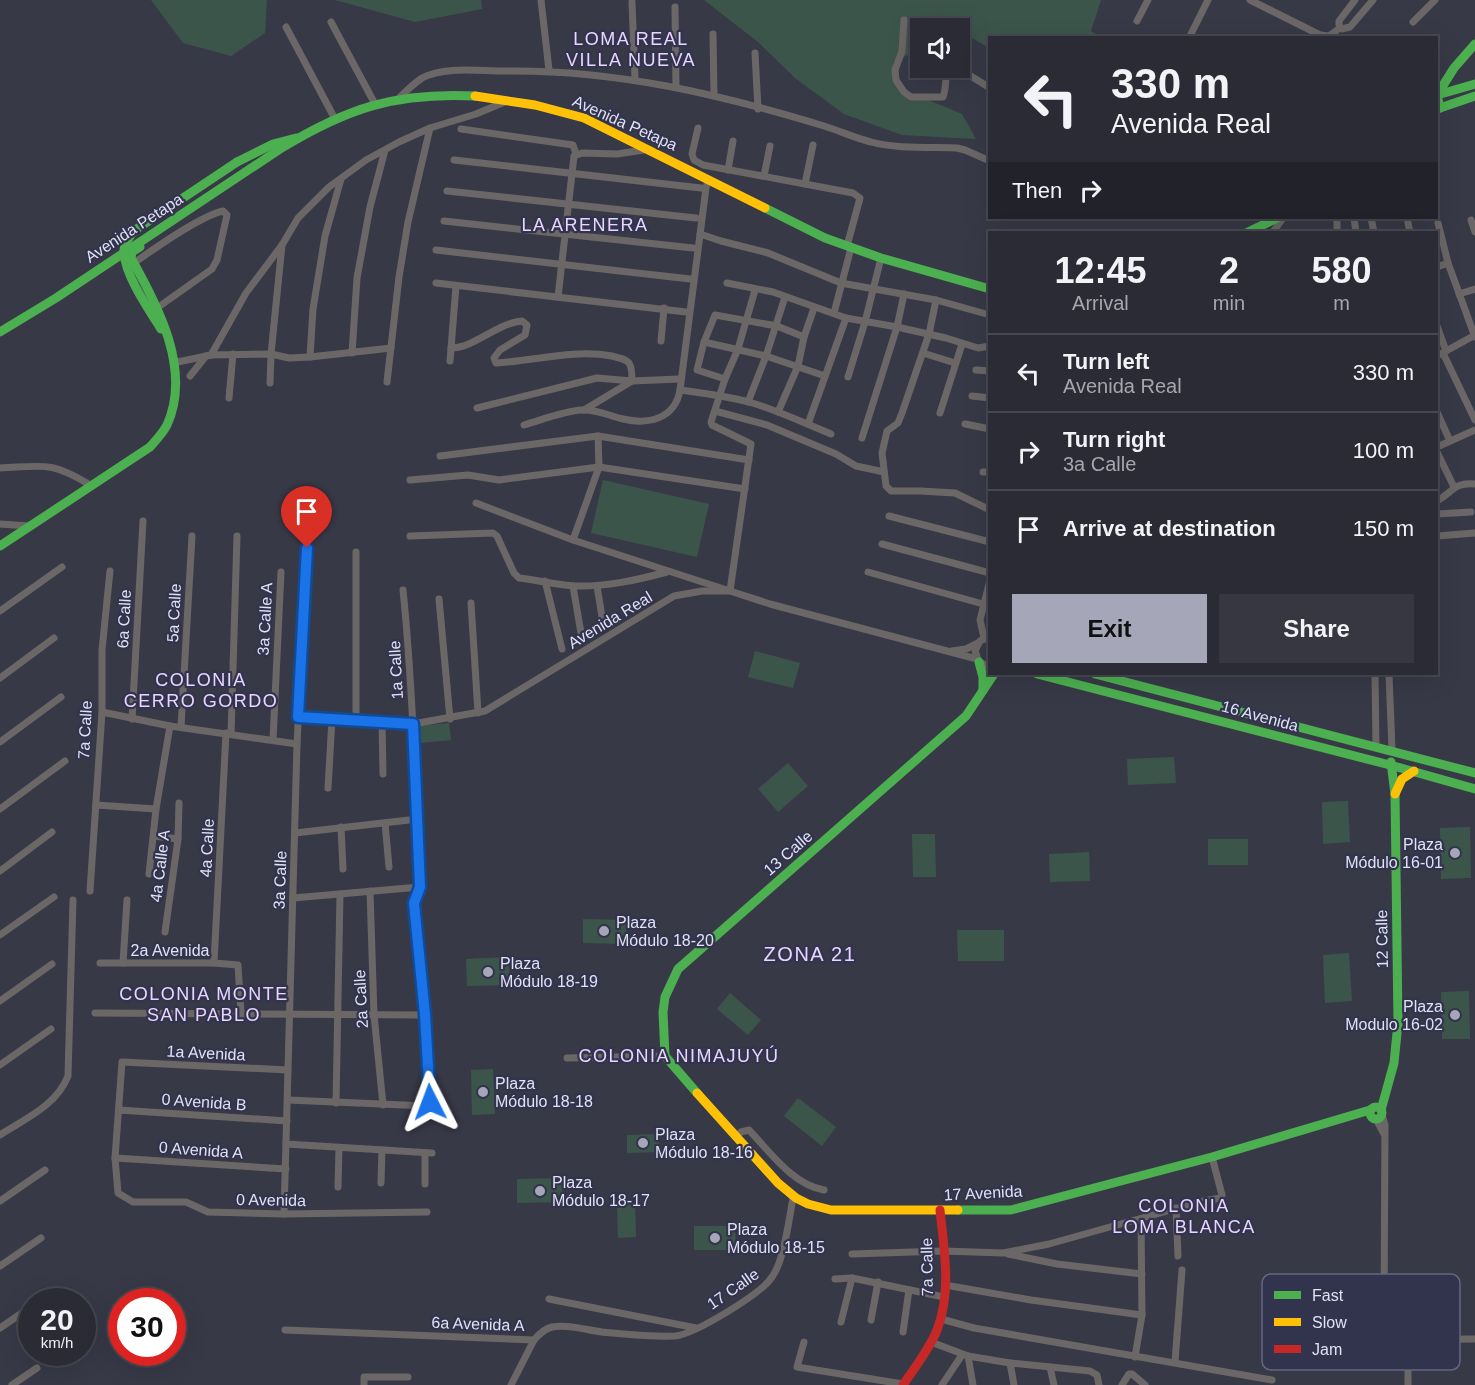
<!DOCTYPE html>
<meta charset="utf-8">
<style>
body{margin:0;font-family:Helvetica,sans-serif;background:#363741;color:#f1f3f6;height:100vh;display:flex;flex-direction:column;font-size:22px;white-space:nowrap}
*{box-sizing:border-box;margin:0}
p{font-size:20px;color:#a5a7ad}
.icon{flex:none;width:33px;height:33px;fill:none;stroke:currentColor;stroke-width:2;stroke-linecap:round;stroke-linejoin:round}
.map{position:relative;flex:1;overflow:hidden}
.side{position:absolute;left:988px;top:231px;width:450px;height:444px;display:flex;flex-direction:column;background:#2a2b35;border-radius:0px;box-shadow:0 6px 24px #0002,0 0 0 2px #464750}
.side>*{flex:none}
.guide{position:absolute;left:988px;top:36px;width:450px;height:183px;border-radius:0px;box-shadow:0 6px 24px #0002,0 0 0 2px #464750;background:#2a2b35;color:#f1f3f6;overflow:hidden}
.controls{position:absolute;left:910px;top:18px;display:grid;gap:12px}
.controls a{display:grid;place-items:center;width:60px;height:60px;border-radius:0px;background:#2a2b35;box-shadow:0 6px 24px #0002,0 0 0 2px #464750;font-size:30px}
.speed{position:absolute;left:18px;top:1288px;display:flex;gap:12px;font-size:30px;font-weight:700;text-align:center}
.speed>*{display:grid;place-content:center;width:78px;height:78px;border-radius:50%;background:#2a2b35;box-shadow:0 6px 24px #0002,0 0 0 2px #464750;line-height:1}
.speed small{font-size:15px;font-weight:400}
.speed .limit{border:9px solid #d22;background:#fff;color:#111}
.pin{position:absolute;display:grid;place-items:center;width:51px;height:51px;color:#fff;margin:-62px -26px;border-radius:50% 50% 50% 0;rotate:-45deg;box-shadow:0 0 6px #0007}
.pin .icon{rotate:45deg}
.me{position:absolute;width:66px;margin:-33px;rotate:357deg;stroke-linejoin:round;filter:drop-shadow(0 0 4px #0008)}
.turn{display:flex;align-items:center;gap:21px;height:126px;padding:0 24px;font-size:27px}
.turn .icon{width:78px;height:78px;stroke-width:2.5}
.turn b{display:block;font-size:42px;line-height:51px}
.then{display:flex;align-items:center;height:57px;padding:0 24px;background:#0003;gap:12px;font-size:22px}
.eta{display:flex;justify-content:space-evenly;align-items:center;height:102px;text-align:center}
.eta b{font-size:36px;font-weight:600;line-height:42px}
.cta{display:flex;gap:12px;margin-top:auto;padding:12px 24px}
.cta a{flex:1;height:69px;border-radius:0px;background:#a5a6b7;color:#111;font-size:24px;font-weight:600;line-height:69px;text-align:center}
.cta a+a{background:#363741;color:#f1f3f6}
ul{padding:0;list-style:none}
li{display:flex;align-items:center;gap:18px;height:78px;padding:0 24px;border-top:2px solid #464750}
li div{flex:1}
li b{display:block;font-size:22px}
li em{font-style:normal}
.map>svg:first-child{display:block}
</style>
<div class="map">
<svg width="1475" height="1385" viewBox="0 0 1475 1385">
<rect width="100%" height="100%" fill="#383947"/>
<g fill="#3c554a">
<polygon points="151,0 267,0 265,33 231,56 183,43"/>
<polygon points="335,0 481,0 482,9 415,22"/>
<polygon points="704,0 1101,0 1091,31 1101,37 990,38 990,48 960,32 960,28 921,28 921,47 899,60 899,88 962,114 976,139 902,135 844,114 795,78 758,42"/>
<polygon points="603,480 709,504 697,557 591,533"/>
<polygon points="755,651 800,663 793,688 748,677"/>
<polygon points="449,723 451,740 420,743 418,726"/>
<polygon points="1174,757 1176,783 1128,785 1127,759"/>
<polygon points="788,763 808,786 778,812 758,789"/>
<polygon points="1348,801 1350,842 1323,844 1322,802"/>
<polygon points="1470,827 1471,878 1441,879 1440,828"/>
<polygon points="912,834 935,834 936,877 913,877"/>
<rect x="1208" y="839" width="40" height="26"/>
<polygon points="1089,852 1090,881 1050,882 1049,854"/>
<polygon points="583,919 626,920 626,944 583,943"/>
<polygon points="957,930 1004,930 1004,961 958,961"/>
<polygon points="1349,953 1352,1001 1325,1003 1323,955"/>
<polygon points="509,957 510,985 467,986 466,959"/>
<polygon points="1469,991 1470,1039 1442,1039 1441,992"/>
<polygon points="730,993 761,1020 748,1035 717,1009"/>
<polygon points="493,1069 495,1114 472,1115 471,1070"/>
<polygon points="798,1098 836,1127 822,1146 784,1116"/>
<polygon points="659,1134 659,1152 627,1153 627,1135"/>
<polygon points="562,1178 563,1202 517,1203 517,1179"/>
<polygon points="635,1204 636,1237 618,1238 617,1205"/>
<polygon points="694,1226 735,1226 736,1250 694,1250"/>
</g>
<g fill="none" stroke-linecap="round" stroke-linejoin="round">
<g stroke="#6c6767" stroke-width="7">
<polyline points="541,0 549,70"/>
<polyline points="1250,0 1320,35 1329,36 1340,28"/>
<polyline points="1355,0 1339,21 1339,25 1342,29 1350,27 1373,0"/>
<polyline points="632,2 635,79"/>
<polyline points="675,7 676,87"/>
<path d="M 904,20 L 902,51 L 895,70 L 896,80 L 904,92 L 911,97 L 943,97 C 947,87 944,77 949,68"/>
<polyline points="1137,21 1148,0"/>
<polyline points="331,22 375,104"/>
<polyline points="1413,22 1435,0"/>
<polyline points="286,27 335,119"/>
<polyline points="713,34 714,96"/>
<polyline points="1189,38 1208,0"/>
<polyline points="755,53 758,109"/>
<polyline points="958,68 990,88"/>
<path d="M 398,99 C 406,91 413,84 422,78 C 445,66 478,71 503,71 C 613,69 719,94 824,126 C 840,131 855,138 871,142 C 896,149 931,147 957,148 L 965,150 L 990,161"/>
<polyline points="698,128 692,154 694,160 703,165 853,193 860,198 847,246"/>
<polyline points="461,129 573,145 576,154"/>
<polyline points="454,160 701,188"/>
<polyline points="728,170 733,141"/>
<polyline points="764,176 770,146"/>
<polyline points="805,184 813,145"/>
<polyline points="447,191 696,218"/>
<polyline points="1354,218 1356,232"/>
<polyline points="1371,218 1374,232"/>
<polyline points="1407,218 1410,232"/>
<polyline points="1471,220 1475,232"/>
<polyline points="444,221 693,248"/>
<polyline points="1438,223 1448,263 1475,337"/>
<polyline points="1273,232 1283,218"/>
<polyline points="1337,232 1337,218"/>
<polyline points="700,234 721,241 768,253 841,283 936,300 990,315"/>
<polyline points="436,250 690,279"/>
<path d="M 134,263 C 155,248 200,216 223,211 L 227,215 L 217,260 L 212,269 L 157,308"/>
<polyline points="1437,267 1448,263"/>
<polyline points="436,283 686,312"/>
<polyline points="727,283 773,292 846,318 897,327 946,338 978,348 990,346"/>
<polyline points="1459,294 1475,289"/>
<polyline points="558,297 574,156 582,153 617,154 644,150"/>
<polyline points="936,300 929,334 902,413 898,423 887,431 882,453 886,486 891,491 920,491 955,493 990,510"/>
<polyline points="834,313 851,248"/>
<polyline points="1437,326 1446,351"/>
<polyline points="661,341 664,308"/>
<polyline points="704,342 766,356 825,376"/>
<path d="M 451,348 C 474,348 497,323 522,321 L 527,325 L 525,335 L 500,350 L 494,358 L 496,363 C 535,361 572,349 612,356 C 617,358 625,358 629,363 C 632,367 632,375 632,381 L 584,410"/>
<polyline points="352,353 357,278 370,207 385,150"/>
<polyline points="923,353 955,363"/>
<polyline points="1443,353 1475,420"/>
<polyline points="211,355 246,293 282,245 298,218 329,187 366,160 399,142 430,128 476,114 507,101"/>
<polyline points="1437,356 1475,335"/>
<polyline points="310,357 313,309 325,236 341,179"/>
<polyline points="450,361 456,286"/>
<polyline points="173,363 211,355 271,354 289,358 310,357 391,348"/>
<polyline points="976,370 990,371"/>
<polyline points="190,376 206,356"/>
<polyline points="848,377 865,322 881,258"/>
<polyline points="725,379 697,370 704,342 715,315 777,326 804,337"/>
<polyline points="387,382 399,277 408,222 430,128"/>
<polyline points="270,383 271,354 282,245"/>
<path d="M 680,390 C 703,393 726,396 749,402 C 777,410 804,423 831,434"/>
<polyline points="972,396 990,398"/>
<polyline points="229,398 233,354"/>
<polyline points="748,402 766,356 785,297"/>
<polyline points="477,408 597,378 632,381 679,379"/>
<polyline points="715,411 767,425 836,454 856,466 884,472"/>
<polyline points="778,412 798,366 804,337 814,308"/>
<polyline points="1437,412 1450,441"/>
<polyline points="940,413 962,344"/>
<polyline points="808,424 846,318"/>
<polyline points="965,424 990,429"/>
<path d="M 524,425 C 542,420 563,411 582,410 C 597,409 609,416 623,419 C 648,425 675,419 680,390 L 706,188 L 708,180"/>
<polyline points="862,438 897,327 904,294"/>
<polyline points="1437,447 1475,430"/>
<polyline points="1437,452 1454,487"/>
<polyline points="440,456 598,436 749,460"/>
<path d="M 0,468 C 44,466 51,461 90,485"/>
<polyline points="983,472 990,472"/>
<polyline points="410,480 468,475 499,480 599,467 745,489"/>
<path d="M 1437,501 C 1453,492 1454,482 1475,484"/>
<polyline points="476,503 573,540 730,591 751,444 712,425 711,422 725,379 738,349 755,290"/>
<polyline points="1437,514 1471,512"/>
<polyline points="889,516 990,542"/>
<polyline points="0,524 29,526"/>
<path d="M 410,536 L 493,533 L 497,536 L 514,573 L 519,578 C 537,580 556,585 575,586 C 606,587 637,580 667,572"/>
<polyline points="1437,536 1475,533"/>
<polyline points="573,540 599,467 598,436"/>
<polyline points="882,544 990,573"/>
<polyline points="356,552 356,720"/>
<polyline points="868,572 983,604"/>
<polyline points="545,581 562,649"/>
<polyline points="573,586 581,633"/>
<polyline points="597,586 603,623"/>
<polyline points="439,599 450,719"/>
<polyline points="471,603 478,713"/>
<polyline points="0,611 62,567"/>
<polyline points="990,636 980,641 975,651 979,662 990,667"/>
<polyline points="984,638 980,620 990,580"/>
<polyline points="952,651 966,649 978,643"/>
<polyline points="1375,674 1376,747"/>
<polyline points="1389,674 1392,750"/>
<polyline points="0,678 54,638"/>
<polyline points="102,712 170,726 297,744"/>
<polyline points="298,717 413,724 485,711 674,596 702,591 730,591 770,604 977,659"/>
<polyline points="132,719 143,521"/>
<polyline points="382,722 383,774"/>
<polyline points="181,727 192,536"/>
<polyline points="231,734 237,536"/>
<polyline points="273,740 281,572"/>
<polyline points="0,742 61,697"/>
<polyline points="328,788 332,719"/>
<polyline points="96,805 156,809"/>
<polyline points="0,809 65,761"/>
<polyline points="385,823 389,867"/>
<polyline points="341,827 343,869"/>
<polyline points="295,833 418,819"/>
<polyline points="154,836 178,839"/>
<polyline points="0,871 52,832"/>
<polyline points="149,874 156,809 170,726"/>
<polyline points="90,891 102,712 102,650 110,571"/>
<polyline points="370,891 374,1015 383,1105"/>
<polyline points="293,898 420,887"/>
<polyline points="165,932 178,839 179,803"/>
<polyline points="0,935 54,897"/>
<polyline points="100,963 214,963 238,965 241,1014"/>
<polyline points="123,963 127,900"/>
<polyline points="214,963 226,733"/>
<polyline points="0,1001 52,964"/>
<polyline points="95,1013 425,1015"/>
<polyline points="567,1058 665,1056"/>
<polyline points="0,1065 51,1029"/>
<polyline points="288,1070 122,1062 115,1158 118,1193 133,1202 186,1202 208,1212 284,1214 427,1212"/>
<path d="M 288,1100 L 427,1106 L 430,1103 L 425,1015 L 414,903 C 425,872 418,822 416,788 C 413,722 410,656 403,590"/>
<polyline points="336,1103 340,894"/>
<polyline points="119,1110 287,1121"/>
<path d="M 1382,1115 L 1385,1125 L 1384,1312 C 1397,1348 1444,1338 1475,1339"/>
<polyline points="1376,1119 1384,1134"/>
<path d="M 0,1135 C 25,1119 57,1105 68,1076 L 73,900"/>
<path d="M 737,1136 L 741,1132 L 749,1130 C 770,1152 793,1185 824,1190"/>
<polyline points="286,1144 432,1153"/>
<polyline points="115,1158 286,1169"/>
<polyline points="381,1183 382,1150"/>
<polyline points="425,1184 425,1153"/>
<polyline points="338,1187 339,1148"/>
<polyline points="0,1201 45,1170"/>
<polyline points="1176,1208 1178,1256"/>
<polyline points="284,1214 297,744 307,547"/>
<polyline points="852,1254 943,1251 1003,1253 1049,1244 1203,1201 1221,1198 1222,1195 1212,1157"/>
<polyline points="1008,1254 1057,1264 1142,1274"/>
<polyline points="0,1266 41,1238"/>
<polyline points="835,1279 852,1278 944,1297"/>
<polyline points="945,1285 1031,1300 1142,1315"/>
<polyline points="549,1299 696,1328"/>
<polyline points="38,1302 42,1299"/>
<polyline points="941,1319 974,1328 1272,1380"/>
<polyline points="871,1320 878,1282"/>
<polyline points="841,1322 852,1278"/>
<polyline points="0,1328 32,1306"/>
<polyline points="285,1330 534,1340"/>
<polyline points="903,1332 909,1290"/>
<polyline points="804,1342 797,1367 903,1384"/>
<polyline points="931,1342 968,1356 1010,1363 1090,1371 1097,1375 1099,1385"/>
<polyline points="968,1356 973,1385"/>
<polyline points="1135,1357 1142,1315 1141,1219"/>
<polyline points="1175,1362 1182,1270"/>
<polyline points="1010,1363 1014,1385"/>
<polyline points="1050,1367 1054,1385"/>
<polyline points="12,1385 37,1368"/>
<polyline points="364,1385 364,1377 408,1377"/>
<path d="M 511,1385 L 534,1340 C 539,1334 544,1329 552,1327 C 569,1324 586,1330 602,1332 C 625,1334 652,1337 675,1336 C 695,1334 761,1294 772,1277 C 784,1261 789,1219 793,1198"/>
<polyline points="942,1385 962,1355"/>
<polyline points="1122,1385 1129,1374 1132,1374 1145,1385"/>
<polyline points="1408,1385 1408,1337"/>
</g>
<g stroke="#4caf50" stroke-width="9">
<polyline points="1437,95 1475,84"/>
<polyline points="1440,108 1437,95 1454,68 1475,44"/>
<polyline points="1437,109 1475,96"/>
<polyline points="237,162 273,144 296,138"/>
<polyline points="765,208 825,238 881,258 990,289"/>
<polyline points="1248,232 1277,218"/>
<path d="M 0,332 L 56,298 L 280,149 C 347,108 396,92 475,96"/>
<path d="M 0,546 L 150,447 C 156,440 163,433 167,425 C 192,370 158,306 131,258 L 132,252 L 140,247"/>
<polyline points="979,662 983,677 983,690"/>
<polyline points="1037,674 1390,765 1475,789"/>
<polyline points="1095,674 1475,773"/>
<polyline points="697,1093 665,1056 663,1012 665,997 678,969 966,716 994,674"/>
<circle cx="1376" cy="1113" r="6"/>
<polyline points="1381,1110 1394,1063 1398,1023 1395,794 1391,762"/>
<polyline points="958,1210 1011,1210 1212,1157 1370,1110"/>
</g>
<g stroke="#ffc107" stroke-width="9">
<polyline points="475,96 535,105 584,118 765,208"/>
<polyline points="1395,794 1402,779 1414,771"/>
<polyline points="697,1093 778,1183 796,1198 808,1204 831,1210 958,1210"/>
</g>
<path stroke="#c62828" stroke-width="9" d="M 903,1385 C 915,1367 929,1350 937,1330 C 952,1292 944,1249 940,1210"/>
<path stroke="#4caf50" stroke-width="9" d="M 161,329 C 149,310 124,274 124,251 C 124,243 130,236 135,230 L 237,162"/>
</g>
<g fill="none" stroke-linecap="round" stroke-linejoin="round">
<g stroke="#114b97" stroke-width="15">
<polyline id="route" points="307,548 298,717 413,724 420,887 414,903 425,1015 430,1102"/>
</g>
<use href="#route" stroke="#1a73e8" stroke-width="10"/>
</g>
<g fill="#a5a6b7" stroke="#32334d" stroke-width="2">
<circle cx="1455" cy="853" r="6"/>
<circle cx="604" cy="931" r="6"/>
<circle cx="488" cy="972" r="6"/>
<circle cx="1455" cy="1015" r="6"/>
<circle cx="483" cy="1092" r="6"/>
<circle cx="643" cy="1143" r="6"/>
<circle cx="540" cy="1191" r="6"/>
<circle cx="715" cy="1238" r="6"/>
</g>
<g text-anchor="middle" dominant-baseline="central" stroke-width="4.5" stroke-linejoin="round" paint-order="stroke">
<g font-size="16" fill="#e0e1f3" stroke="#32334d">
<text transform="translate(625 123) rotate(24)">Avenida Petapa</text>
<text transform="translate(134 228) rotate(-33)">Avenida Petapa</text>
<text transform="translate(174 613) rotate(-87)">5a Calle</text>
<text transform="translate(124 619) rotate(-87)">6a Calle</text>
<text transform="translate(265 619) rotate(-87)">3a Calle A</text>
<text transform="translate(610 620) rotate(-31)">Avenida Real</text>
<text transform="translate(396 670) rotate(-93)">1a Calle</text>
<text transform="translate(1260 716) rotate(15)">16 Avenida</text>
<text transform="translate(85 730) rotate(-87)">7a Calle</text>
<text transform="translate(207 848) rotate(-87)">4a Calle</text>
<text transform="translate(788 853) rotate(-41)">13 Calle</text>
<text transform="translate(160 866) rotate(-83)">4a Calle A</text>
<text transform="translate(280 880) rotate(-88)">3a Calle</text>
<text transform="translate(1382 939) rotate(-91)">12 Calle</text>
<text x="170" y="950">2a Avenida</text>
<text transform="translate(361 999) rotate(-93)">2a Calle</text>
<text transform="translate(206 1053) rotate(3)">1a Avenida</text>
<text transform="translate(204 1102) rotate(4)">0 Avenida B</text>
<text transform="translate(201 1150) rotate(4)">0 Avenida A</text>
<text transform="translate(983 1193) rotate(-3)">17 Avenida</text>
<text transform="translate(271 1200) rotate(1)">0 Avenida</text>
<text transform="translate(927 1267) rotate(-91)">7a Calle</text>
<text transform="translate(733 1289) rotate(-35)">17 Calle</text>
<text transform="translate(478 1324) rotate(2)">6a Avenida A</text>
</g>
<g font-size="16" fill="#e0e1f3" stroke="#32334d" text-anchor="start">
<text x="1443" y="844" text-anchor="end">Plaza<tspan x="1443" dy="18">Módulo 16-01</tspan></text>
<text x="616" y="922">Plaza<tspan x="616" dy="18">Módulo 18-20</tspan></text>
<text x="500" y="963">Plaza<tspan x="500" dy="18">Módulo 18-19</tspan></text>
<text x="1443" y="1006" text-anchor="end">Plaza<tspan x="1443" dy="18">Modulo 16-02</tspan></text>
<text x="495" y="1083">Plaza<tspan x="495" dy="18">Módulo 18-18</tspan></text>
<text x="655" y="1134">Plaza<tspan x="655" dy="18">Módulo 18-16</tspan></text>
<text x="552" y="1182">Plaza<tspan x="552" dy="18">Módulo 18-17</tspan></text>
<text x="727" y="1229">Plaza<tspan x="727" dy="18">Módulo 18-15</tspan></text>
</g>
<g font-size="18" letter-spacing="1.5" fill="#e9d5fe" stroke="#32334d">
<text x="631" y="39">LOMA REAL<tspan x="631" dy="21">VILLA NUEVA</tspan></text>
<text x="585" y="225">LA ARENERA</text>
<text x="201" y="680">COLONIA<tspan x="201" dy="21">CERRO GORDO</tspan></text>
<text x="204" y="994">COLONIA MONTE<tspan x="204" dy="21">SAN PABLO</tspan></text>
<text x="679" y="1056">COLONIA NIMAJUYÚ</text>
<text x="1184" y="1206">COLONIA<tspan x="1184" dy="21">LOMA BLANCA</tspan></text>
</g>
<g font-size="20" letter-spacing="1.5" fill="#e9d5fe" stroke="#32334d">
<text x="810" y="954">ZONA 21</text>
</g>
</g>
<rect x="1262" y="1274" width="198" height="96" rx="9" fill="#32334d" stroke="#66677f" stroke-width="1.5"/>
<rect x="1274" y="1291" width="27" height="8" fill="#4caf50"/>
<rect x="1274" y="1318" width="27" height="8" fill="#ffc107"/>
<rect x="1274" y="1345" width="27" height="8" fill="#c62828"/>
<g font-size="16" fill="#e0e1f3">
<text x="1312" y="1301">Fast</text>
<text x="1312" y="1328">Slow</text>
<text x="1312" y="1355">Jam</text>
</g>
</svg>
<div class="controls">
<a><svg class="icon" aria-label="sound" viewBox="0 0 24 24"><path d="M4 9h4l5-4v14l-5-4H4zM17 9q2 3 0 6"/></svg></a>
</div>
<div class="speed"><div>20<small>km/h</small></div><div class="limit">30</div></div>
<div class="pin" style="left:307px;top:548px;background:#d93025"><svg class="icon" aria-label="arrive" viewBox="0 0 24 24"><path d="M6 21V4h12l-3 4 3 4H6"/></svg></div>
<svg class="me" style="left:430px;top:1102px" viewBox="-20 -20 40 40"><path d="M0-17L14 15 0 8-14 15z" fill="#1a73e8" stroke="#fff" stroke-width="4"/></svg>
<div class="guide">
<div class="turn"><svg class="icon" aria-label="left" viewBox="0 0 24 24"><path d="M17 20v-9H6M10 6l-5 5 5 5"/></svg><div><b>330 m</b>Avenida Real</div></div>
<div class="then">Then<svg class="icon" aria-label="right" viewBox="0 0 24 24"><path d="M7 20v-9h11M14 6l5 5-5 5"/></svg></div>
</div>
<section class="side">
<div class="eta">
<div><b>12:45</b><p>Arrival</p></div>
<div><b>2</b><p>min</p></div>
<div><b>580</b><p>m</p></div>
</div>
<ul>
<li><svg class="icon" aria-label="left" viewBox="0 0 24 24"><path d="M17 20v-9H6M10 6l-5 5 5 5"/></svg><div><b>Turn left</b><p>Avenida Real</p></div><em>330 m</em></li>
<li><svg class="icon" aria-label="right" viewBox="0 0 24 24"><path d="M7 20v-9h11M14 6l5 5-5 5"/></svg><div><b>Turn right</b><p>3a Calle</p></div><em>100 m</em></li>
<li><svg class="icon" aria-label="arrive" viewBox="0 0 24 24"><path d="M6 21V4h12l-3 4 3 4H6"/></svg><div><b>Arrive at destination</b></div><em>150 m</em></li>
</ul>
<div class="cta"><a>Exit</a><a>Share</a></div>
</section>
</div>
